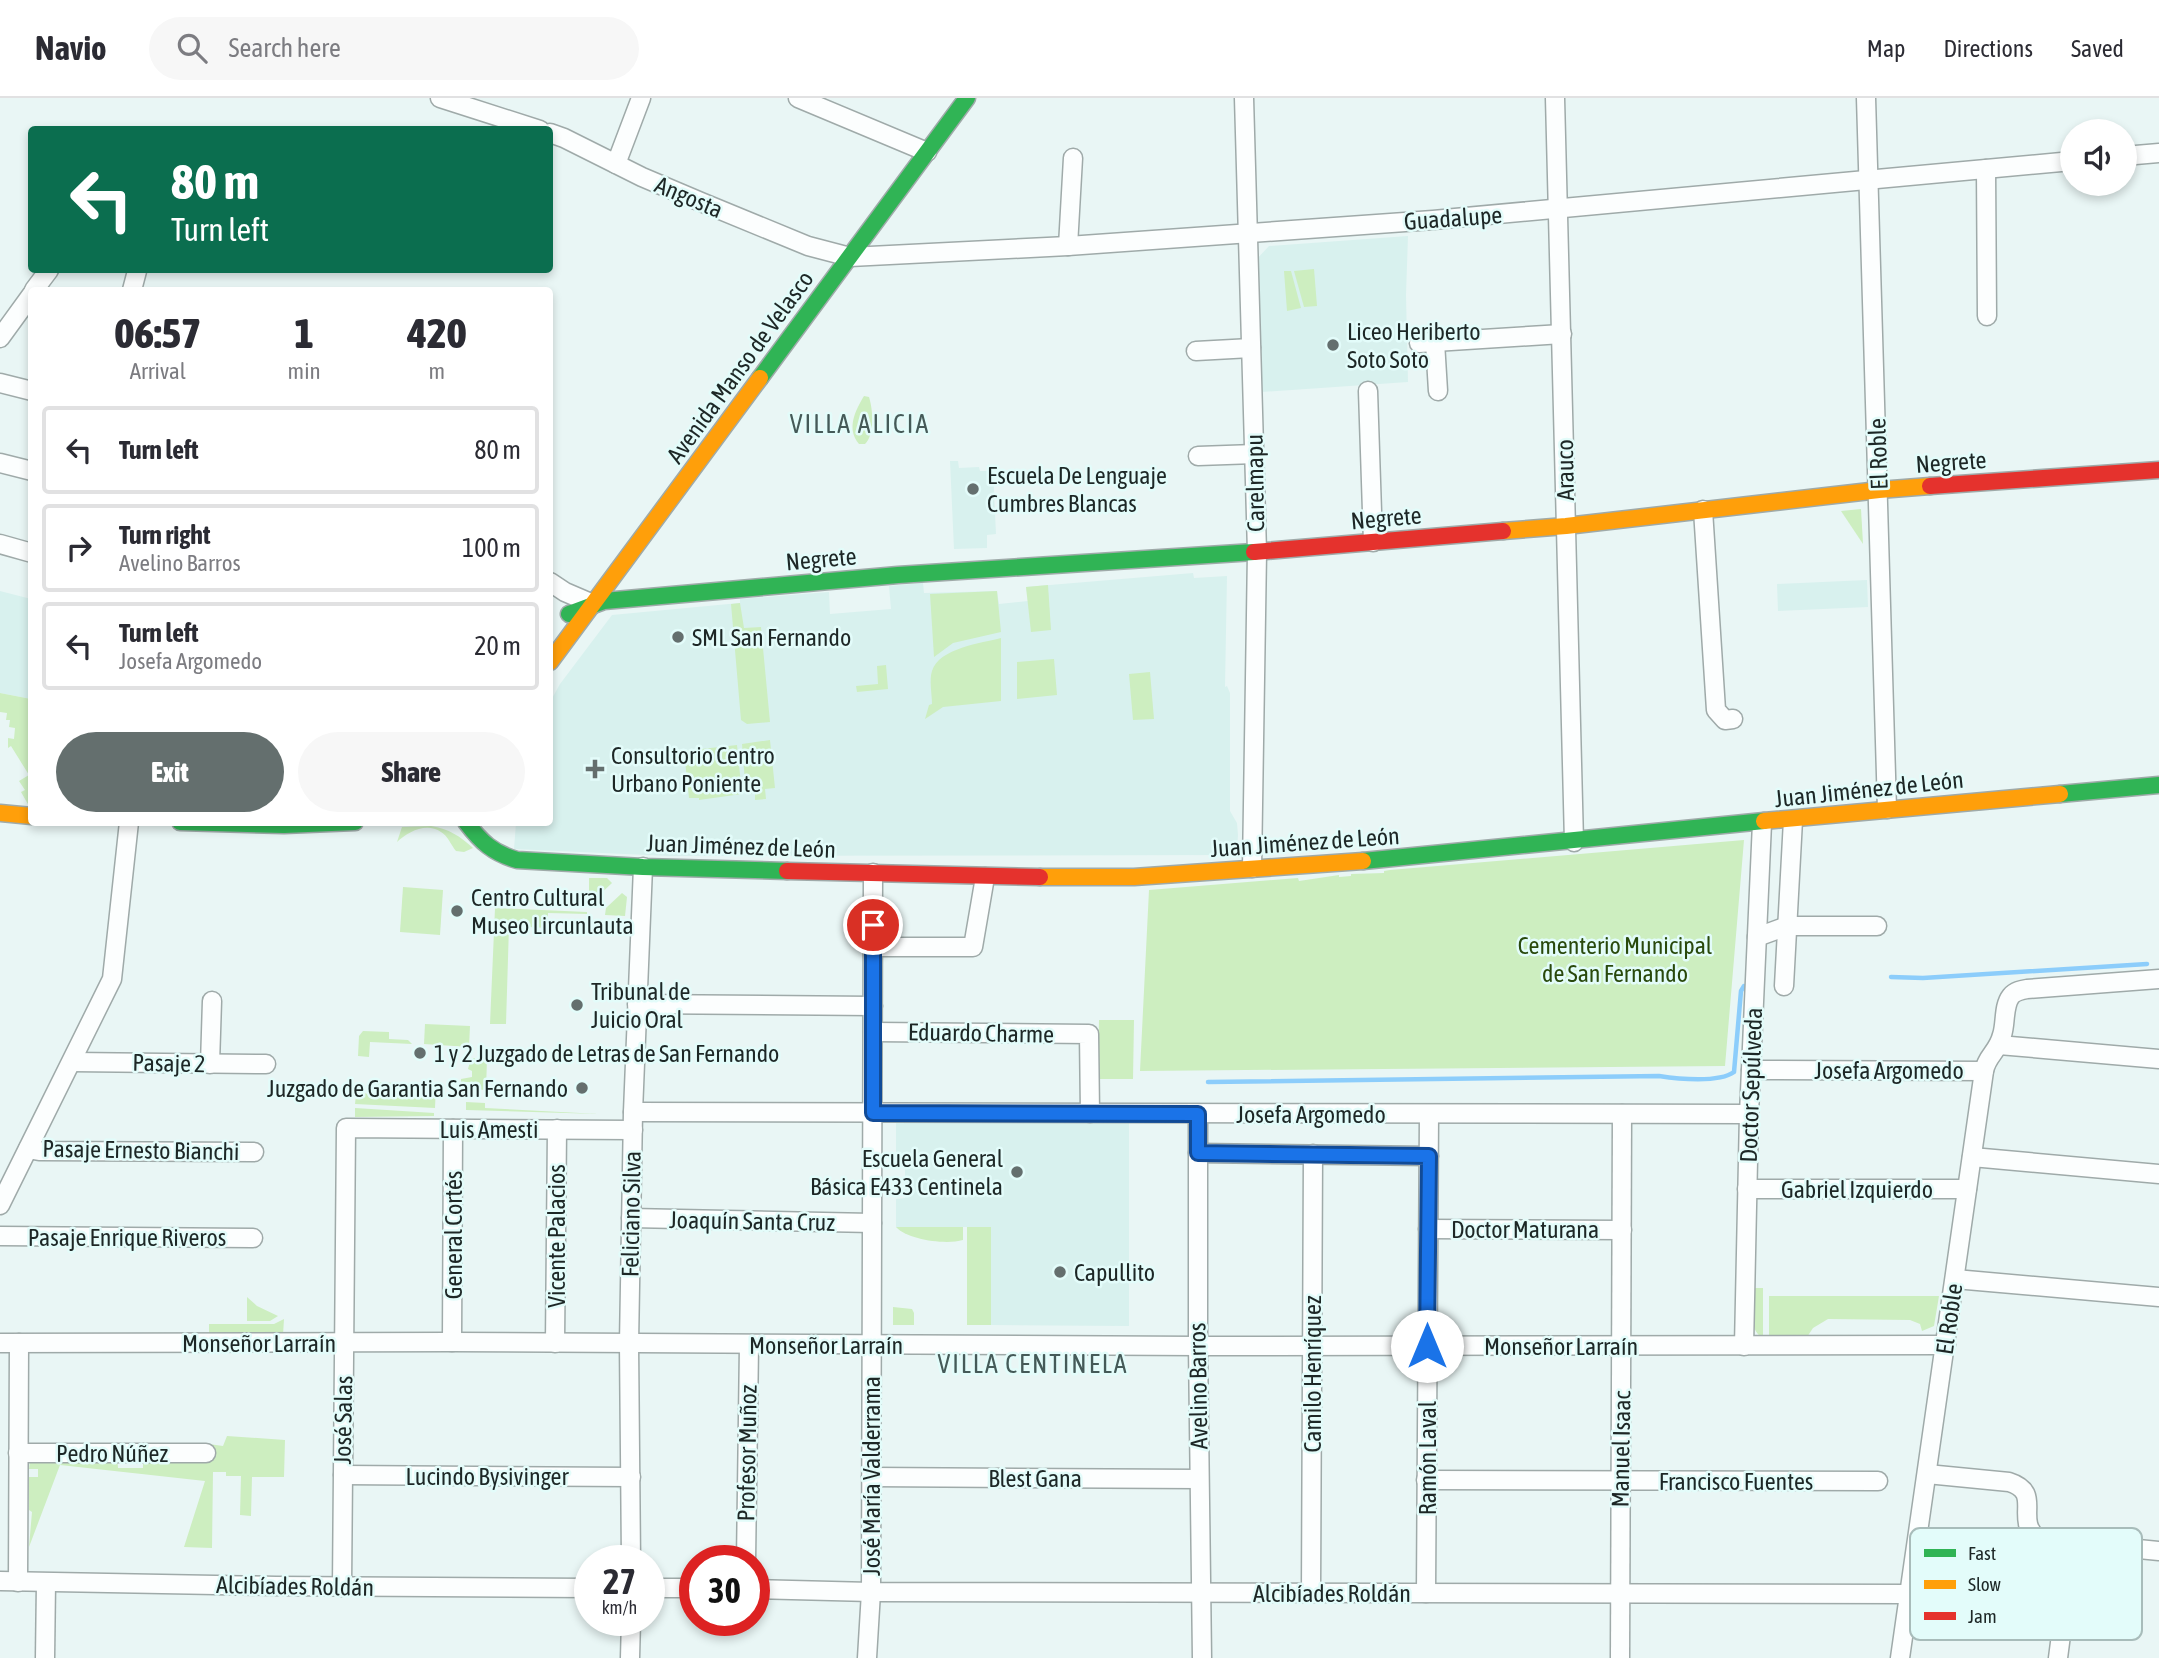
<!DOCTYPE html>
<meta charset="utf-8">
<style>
body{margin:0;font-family:"Asap Condensed",sans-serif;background:#f7f7f7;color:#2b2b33;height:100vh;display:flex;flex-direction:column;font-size:26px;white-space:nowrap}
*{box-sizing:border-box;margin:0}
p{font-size:23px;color:#7c7c81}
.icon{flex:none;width:38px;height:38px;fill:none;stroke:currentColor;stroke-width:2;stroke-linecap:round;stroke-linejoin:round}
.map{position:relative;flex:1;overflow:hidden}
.sheet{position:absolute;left:28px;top:189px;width:525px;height:539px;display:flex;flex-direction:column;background:#fff;border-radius:7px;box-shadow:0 4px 10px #0003}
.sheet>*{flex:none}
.banner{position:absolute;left:28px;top:28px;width:525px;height:147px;border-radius:7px;box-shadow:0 4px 10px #0003;background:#0b6e4f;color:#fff;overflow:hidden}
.buttons{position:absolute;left:2060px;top:21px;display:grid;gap:14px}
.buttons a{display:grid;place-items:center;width:77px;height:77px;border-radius:50%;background:#fff;box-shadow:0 4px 10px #0003;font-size:35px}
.speed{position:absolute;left:574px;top:1447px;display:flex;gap:14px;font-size:35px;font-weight:700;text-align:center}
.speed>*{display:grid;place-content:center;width:91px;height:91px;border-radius:50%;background:#fff;box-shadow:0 4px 10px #0003;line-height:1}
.speed small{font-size:18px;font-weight:400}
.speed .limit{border:10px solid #d22;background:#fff;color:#111}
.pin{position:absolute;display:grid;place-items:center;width:60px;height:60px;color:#fff;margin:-30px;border:4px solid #fff;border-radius:50%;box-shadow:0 2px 7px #0007}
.me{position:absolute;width:77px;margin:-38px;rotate:0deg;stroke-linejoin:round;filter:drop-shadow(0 0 5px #0008)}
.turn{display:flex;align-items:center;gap:24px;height:147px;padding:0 28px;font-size:32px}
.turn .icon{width:91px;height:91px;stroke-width:2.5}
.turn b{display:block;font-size:49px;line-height:60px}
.eta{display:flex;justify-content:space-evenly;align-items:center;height:119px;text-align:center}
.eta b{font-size:42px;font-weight:800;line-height:49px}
.action{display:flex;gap:14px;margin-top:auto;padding:14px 28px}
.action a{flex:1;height:80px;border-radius:42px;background:#646f6e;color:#fff;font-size:28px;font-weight:800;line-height:80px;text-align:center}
.action a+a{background:#f7f7f7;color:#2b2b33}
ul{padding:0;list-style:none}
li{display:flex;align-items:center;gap:21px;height:88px;margin:0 14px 10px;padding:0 14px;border:4px solid #e1e1e2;border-radius:7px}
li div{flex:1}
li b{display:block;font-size:26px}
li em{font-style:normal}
header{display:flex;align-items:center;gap:42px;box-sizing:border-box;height:98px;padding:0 35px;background:#fff;border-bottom:2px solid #e1e1e2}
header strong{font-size:33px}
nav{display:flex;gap:38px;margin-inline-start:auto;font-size:24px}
.search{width:490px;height:63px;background:#f7f7f7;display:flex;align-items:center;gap:18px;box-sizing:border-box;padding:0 24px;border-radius:38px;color:#7c7c81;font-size:26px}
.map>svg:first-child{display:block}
</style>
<header>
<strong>Navio</strong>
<div class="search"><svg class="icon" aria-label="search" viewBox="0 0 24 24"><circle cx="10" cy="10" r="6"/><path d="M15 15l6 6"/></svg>Search here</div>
<nav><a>Map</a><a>Directions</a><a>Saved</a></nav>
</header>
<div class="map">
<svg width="2159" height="1560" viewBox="0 0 2159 1560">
<rect width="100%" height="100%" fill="#e9f6f5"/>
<g fill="#d8f1ee">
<polygon points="1408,138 1406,197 1408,284 1261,294 1255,163 1269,148"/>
<polygon points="950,363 958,363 959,370 979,369 980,373 993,373 996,436 987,437 987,450 954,451"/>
<polygon points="1193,475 1194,480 1227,478 1225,589 1227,588 1230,595 1230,713 1237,725 1238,737 1237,751 1231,757 669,758 514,751 516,725 550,724 550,604 560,586 612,517 718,507 740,505 740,501 829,494 830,516 891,511 889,488 923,485 924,495 997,493 999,506 1028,503 1026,489"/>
<polygon points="1867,482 1868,509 1778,513 1777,486"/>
<polygon points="0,493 31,501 31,601 0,595"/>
<polygon points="896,1022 1129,1023 1129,1228 991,1227 991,1129 896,1129 896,1101 905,1100 905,1069 896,1069"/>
</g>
<g fill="#cdeec0">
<polygon points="1314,171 1317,208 1304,209 1294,173"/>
<polygon points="1284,173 1291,173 1301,210 1287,213"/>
<path d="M 864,298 L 869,299 C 873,312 875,336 865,346 L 859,346 C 846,331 855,313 864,298 Z"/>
<polygon points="1861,411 1863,446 1841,413"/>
<polygon points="1048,487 1051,532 1031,534 1026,489"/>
<polygon points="997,493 1001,534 953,545 934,559 930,496"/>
<polygon points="740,505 744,530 761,529 770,624 747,626 741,622 731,506"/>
<path d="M 1001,540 L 1001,603 L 943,609 L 925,621 L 929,607 L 932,606 C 932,596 929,582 932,573 C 939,550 982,545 1001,540 Z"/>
<polygon points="1054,561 1057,597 1017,601 1017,564"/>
<polygon points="886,567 888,591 857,594 856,588 878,586 877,568"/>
<polygon points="1150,574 1154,621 1133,622 1129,576"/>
<polygon points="0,595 31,601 32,687 29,708 21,694 25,692 19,683 29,677 11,648 8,650 8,640 14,641 15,630 9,629 10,622 6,622 7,615 0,614"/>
<polygon points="770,642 775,690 765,691 766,701 755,702 755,695 746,696 742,646"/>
<polygon points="737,647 742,696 699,702 699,700 689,700 684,653"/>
<path d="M 431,728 C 449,731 460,738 473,750 L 464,754 L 456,753 C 451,747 448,738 441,734 C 426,724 408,734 397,744 L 402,729 Z"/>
<polygon points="1744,742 1725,968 1140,973 1149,792 1298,780 1299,783 1339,777 1339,779 1351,778 1351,776 1384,775 1384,773 1390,772"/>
<polygon points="589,780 607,780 612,785 596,800 589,800"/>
<polygon points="403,789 443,792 440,837 400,834"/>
<polygon points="622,795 627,799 625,818 605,817 606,810"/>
<polygon points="495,810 587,814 587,816 548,815 548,830 509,828 506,926 490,926"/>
<polygon points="1099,922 1134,922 1133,981 1098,981"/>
<polygon points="425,926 470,928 469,949 424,946"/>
<polygon points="363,933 389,934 389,941 408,942 412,946 370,944 369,959 358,958 359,938"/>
<polygon points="471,960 487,961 486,992 470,991 469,984 461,984 461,981 472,979 472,973 468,971"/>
<polygon points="376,984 436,987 435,1010 355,1006 356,997 358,995 375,996"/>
<polygon points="466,1004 485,1005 485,1010 599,1016 466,1012"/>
<polygon points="355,1010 434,1015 434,1018 355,1019"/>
<path d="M 896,1129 L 963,1129 L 963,1142 C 946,1147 908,1142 896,1129 Z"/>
<rect x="967" y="1129" width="24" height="98"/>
<path d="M 1753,1190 L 1763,1190 L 1763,1240 C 1747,1231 1753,1206 1753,1190 Z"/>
<polygon points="1769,1198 1939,1198 1934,1228 1922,1233 1920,1226 1910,1222 1828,1221 1813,1230 1805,1242 1769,1241"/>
<polygon points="247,1199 257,1208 278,1218 270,1223 247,1223"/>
<polygon points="893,1209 912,1211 914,1215 914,1227 893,1227"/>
<polygon points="284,1221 283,1237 209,1237 209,1226 274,1226"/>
<polygon points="227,1338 285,1342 284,1379 252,1379 251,1418 240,1417 241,1378 226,1378 226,1374 213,1374 212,1450 184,1449 205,1383 60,1367 29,1449 32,1414 29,1412 29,1379 38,1379 38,1371 29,1371 30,1362 117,1358 118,1370 143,1370 143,1358 208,1359 209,1346 223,1348"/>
</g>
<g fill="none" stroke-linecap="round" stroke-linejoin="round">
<g stroke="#8ccdfb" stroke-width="4.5">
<polyline points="1891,879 1923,880 2147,866"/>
<path d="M 1208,984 L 1659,978 C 1678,981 1719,985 1734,974 L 1741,893 L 1744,888"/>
</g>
<g stroke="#9faaa9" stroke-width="21">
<g id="street">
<polyline points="440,0 540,32"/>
<polyline points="798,0 927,54"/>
<polyline points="1244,0 1257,454 1252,770"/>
<polyline points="1555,0 1574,744"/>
<polyline points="1866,0 1887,711"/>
<polyline points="550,35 564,40 642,79 701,104 808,148 850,159 1068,148 1433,122 2072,63"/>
<polyline points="2124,58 2159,55"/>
<polyline points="616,66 641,0"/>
<polyline points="1986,71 1987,218"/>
<polyline points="1068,148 1073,60"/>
<polyline points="34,192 49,172"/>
<polyline points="132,192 137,173"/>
<polyline points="0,240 32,196"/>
<polyline points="1435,244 1438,293"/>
<polyline points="1419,245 1562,236"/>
<polyline points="1196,253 1251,250"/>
<polyline points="0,285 32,293"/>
<polyline points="1368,293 1373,444"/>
<polyline points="1198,358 1255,356"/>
<polyline points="0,365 32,373"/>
<polyline points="1703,412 1716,612 1725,622 1733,621"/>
<polyline points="0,446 32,455"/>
<polyline points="550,484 565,494 593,506"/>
<polyline points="1757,839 1787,828 1877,828"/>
<polyline points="873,849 973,849 985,779"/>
<polyline points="1784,888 1793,722"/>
<polyline points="637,906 873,908"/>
<polyline points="873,934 1089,936 1090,1015"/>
<polyline points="1999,947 2159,961"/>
<polyline points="72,964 266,966"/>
<polyline points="210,966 212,903"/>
<polyline points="1751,972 1984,973"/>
<polyline points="633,1014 1749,1016"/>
<polyline points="1198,1016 1198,1248 1202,1560"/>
<polyline points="28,1051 39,1053 254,1054"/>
<polyline points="1198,1055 1429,1058"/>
<polyline points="1972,1059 2159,1076"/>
<polyline points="1747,1091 1967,1091"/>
<polyline points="0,1107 112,881 129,724"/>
<polyline points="631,1120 872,1125"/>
<polyline points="1428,1131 1622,1132"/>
<polyline points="0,1138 253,1140"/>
<polyline points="1955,1181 2159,1199"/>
<polyline points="452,1244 453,1031"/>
<polyline points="0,1245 452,1244 1198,1248 1946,1247"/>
<polyline points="555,1245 557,1031"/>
<polyline points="1744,1248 1749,1016 1762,725"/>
<polyline points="18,1355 206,1355"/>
<path d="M 1927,1376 L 2009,1384 C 2044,1395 2013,1421 2038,1441 L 2159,1453"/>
<polyline points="343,1377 631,1379"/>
<polyline points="871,1379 1199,1381"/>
<polyline points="1426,1382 1878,1383"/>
<polyline points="631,1463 629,1246 633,1014 643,769"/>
<polyline points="746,1463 749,1247"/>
<polyline points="0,1483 276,1488 590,1490"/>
<polyline points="18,1484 19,1245"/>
<polyline points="342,1489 346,1030 633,1032"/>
<polyline points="649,1490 695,1490"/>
<polyline points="754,1491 871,1494 1911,1496"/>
<polyline points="1311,1495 1313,1056"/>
<polyline points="1426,1495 1429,1016"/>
<polyline points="45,1560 46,1485"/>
<polyline points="630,1560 631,1522"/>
<polyline points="867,1560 871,1494 873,775"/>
<polyline points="1620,1560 1622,1016"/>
<path d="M 1900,1560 L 1984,973 C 1987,957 1998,954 2002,937 C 2006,926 2003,908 2011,898 C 2015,893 2021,892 2027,891 L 2159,881"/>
<polyline points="2058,1560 2073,1445"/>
</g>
</g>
<g stroke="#9faaa9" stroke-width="19">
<g id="fast">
<polyline points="760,280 967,0"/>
<polyline points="569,516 604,503 898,477 1254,454"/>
<polyline points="2060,696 2159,687"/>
<polyline points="180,724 284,727 355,724"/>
<path d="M 466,724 C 481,744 493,755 517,762 L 643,769 L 787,773"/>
<polyline points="1363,763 1764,723"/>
</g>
</g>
<g stroke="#9faaa9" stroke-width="19">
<g id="slow">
<polyline points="1503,433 1566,428 1879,392 1930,388"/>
<polyline points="550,564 760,280"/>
<polyline points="0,715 32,718"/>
<polyline points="1764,723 2060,696"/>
<polyline points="1040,779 1134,779 1363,763"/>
</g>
</g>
<g stroke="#9faaa9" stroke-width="19">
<g id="jam">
<polyline points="1930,388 2159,372"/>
<polyline points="1254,454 1503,433"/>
<polyline points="787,773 1040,779"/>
</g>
</g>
<use href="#street" stroke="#fcfefe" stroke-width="18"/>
<use href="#fast" stroke="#30b455" stroke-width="16"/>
<use href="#slow" stroke="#ff9f0a" stroke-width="16"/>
<use href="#jam" stroke="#e5322d" stroke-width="16"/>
</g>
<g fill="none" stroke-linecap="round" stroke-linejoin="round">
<g stroke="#114b97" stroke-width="18">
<polyline id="route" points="873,827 873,1015 1198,1016 1198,1055 1429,1058 1427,1248"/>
</g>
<use href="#route" stroke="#1a73e8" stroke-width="12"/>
</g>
<g fill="#646f6e" stroke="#e3fcfa" stroke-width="2.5">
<circle cx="1333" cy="247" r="7"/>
<circle cx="973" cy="391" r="7"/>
<circle cx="678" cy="539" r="7"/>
<path d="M591.5 660.5h7v7h7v7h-7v7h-7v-7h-7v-7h7z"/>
<circle cx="457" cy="813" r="7"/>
<circle cx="577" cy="907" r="7"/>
<circle cx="420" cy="955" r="7"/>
<circle cx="582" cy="990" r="7"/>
<circle cx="1017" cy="1074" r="7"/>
<circle cx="1060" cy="1174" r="7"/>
</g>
<g text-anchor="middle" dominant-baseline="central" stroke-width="5" stroke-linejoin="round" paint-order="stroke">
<g font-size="24" fill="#1d2726" stroke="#e3fcfa">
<text transform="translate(689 99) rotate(23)">Angosta</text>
<text transform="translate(1453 120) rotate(-4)">Guadalupe</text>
<text transform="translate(740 269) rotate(-54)">Avenida Manso de Velasco</text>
<text transform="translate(1878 356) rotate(-92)">El Roble</text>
<text transform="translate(1951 364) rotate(-4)">Negrete</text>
<text transform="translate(1565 372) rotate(-91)">Arauco</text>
<text transform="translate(1255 385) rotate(-91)">Carelmapu</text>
<text transform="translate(1386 420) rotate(-5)">Negrete</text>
<text transform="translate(821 461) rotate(-5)">Negrete</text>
<text transform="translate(1869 691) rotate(-6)">Juan Jiménez de León</text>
<text transform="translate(1305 744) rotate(-4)">Juan Jiménez de León</text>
<text transform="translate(741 748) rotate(2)">Juan Jiménez de León</text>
<text transform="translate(981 935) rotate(1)">Eduardo Charme</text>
<text transform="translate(169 965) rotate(1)">Pasaje 2</text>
<text x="1889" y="972">Josefa Argomedo</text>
<text transform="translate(1751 987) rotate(-88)">Doctor Sepúlveda</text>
<text x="1311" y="1016">Josefa Argomedo</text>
<text x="489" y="1031">Luis Amesti</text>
<text transform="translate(141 1052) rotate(1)">Pasaje Ernesto Bianchi</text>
<text x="1857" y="1091">Gabriel Izquierdo</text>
<text transform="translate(631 1116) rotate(-89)">Feliciano Silva</text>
<text transform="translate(752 1123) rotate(1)">Joaquín Santa Cruz</text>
<text x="1525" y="1131">Doctor Maturana</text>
<text transform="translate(453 1137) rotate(-90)">General Cortés</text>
<text transform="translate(556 1138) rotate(-90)">Vicente Palacios</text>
<text x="127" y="1139">Pasaje Enrique Riveros</text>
<text transform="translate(1949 1221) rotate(-82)">El Roble</text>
<text x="259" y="1245">Monseñor Larraín</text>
<text x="826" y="1247">Monseñor Larraín</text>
<text x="1561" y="1248">Monseñor Larraín</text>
<text transform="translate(1312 1276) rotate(-90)">Camilo Henríquez</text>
<text transform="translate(1198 1288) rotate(-91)">Avelino Barros</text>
<text transform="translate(343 1322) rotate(-89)">José Salas</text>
<text transform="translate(1621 1351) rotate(-89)">Manuel Isaac</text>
<text x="112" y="1355">Pedro Núñez</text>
<text transform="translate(747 1355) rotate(-89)">Profesor Muñoz</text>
<text transform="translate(1427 1360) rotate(-90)">Ramón Laval</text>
<text x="487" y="1378">Lucindo Bysivinger</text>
<text transform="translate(871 1378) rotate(-90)">José María Valderrama</text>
<text x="1035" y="1380">Blest Gana</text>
<text x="1736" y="1383">Francisco Fuentes</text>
<text transform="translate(295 1488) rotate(1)">Alcibíades Roldán</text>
<text x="1332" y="1495">Alcibíades Roldán</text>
</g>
<g font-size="24" fill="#1d2726" stroke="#e3fcfa" text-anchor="start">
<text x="1347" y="233">Liceo Heriberto<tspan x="1347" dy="28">Soto Soto</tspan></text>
<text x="987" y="377">Escuela De Lenguaje<tspan x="987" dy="28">Cumbres Blancas</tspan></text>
<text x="692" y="539">SML San Fernando</text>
<text x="611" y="657">Consultorio Centro<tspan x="611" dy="28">Urbano Poniente</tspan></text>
<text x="471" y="799">Centro Cultural<tspan x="471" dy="28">Museo Lircunlauta</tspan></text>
<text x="591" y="893">Tribunal de<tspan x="591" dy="28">Juicio Oral</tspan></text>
<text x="434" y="955">1 y 2 Juzgado de Letras de San Fernando</text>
<text x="568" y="990" text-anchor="end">Juzgado de Garantia San Fernando</text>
<text x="1003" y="1060" text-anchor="end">Escuela General<tspan x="1003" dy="28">Básica E433 Centinela</tspan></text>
<text x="1074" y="1174">Capullito</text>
</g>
<g font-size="24" fill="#29490c" stroke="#e3fcfa">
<text x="1615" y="847">Cementerio Municipal<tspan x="1615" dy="28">de San Fernando</tspan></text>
</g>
<g font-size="26" letter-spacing="2" fill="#455a58" stroke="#e3fcfa">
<text x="860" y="326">VILLA ALICIA</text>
<text x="1033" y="1266">VILLA CENTINELA</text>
</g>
</g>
<rect x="1910" y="1430" width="232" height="112" rx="10" fill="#e3fcfa" stroke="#a8bcba" stroke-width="2"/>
<rect x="1924" y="1451" width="32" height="8" fill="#30b455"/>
<rect x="1924" y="1482" width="32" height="9" fill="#ff9f0a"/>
<rect x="1924" y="1514" width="32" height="8" fill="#e5322d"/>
<g font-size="19" fill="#1d2726">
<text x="1968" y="1462">Fast</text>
<text x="1968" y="1493">Slow</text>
<text x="1968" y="1525">Jam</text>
</g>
</svg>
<div class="buttons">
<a><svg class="icon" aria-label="sound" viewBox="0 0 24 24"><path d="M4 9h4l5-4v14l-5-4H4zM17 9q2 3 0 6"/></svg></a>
</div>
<div class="speed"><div>27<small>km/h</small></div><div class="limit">30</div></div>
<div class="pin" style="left:873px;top:827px;background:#d93025"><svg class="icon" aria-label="arrive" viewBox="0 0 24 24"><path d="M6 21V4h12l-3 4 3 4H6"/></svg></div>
<svg class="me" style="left:1427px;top:1248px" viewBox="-20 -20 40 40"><circle r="19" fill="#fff"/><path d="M0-13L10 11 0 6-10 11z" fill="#1a73e8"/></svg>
<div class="banner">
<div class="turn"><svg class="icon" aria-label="left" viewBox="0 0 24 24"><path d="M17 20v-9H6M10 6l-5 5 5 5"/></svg><div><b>80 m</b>Turn left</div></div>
</div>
<section class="sheet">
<div class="eta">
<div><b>06:57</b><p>Arrival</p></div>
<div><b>1</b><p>min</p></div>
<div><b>420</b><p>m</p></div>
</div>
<ul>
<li><svg class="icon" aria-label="left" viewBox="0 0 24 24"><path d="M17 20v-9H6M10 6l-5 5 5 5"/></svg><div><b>Turn left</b></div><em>80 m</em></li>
<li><svg class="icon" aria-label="right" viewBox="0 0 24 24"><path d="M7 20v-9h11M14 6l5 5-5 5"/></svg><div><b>Turn right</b><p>Avelino Barros</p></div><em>100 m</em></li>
<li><svg class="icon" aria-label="left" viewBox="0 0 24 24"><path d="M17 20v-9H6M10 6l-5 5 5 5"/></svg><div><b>Turn left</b><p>Josefa Argomedo</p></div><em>20 m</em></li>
</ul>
<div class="action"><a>Exit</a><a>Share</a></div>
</section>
</div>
